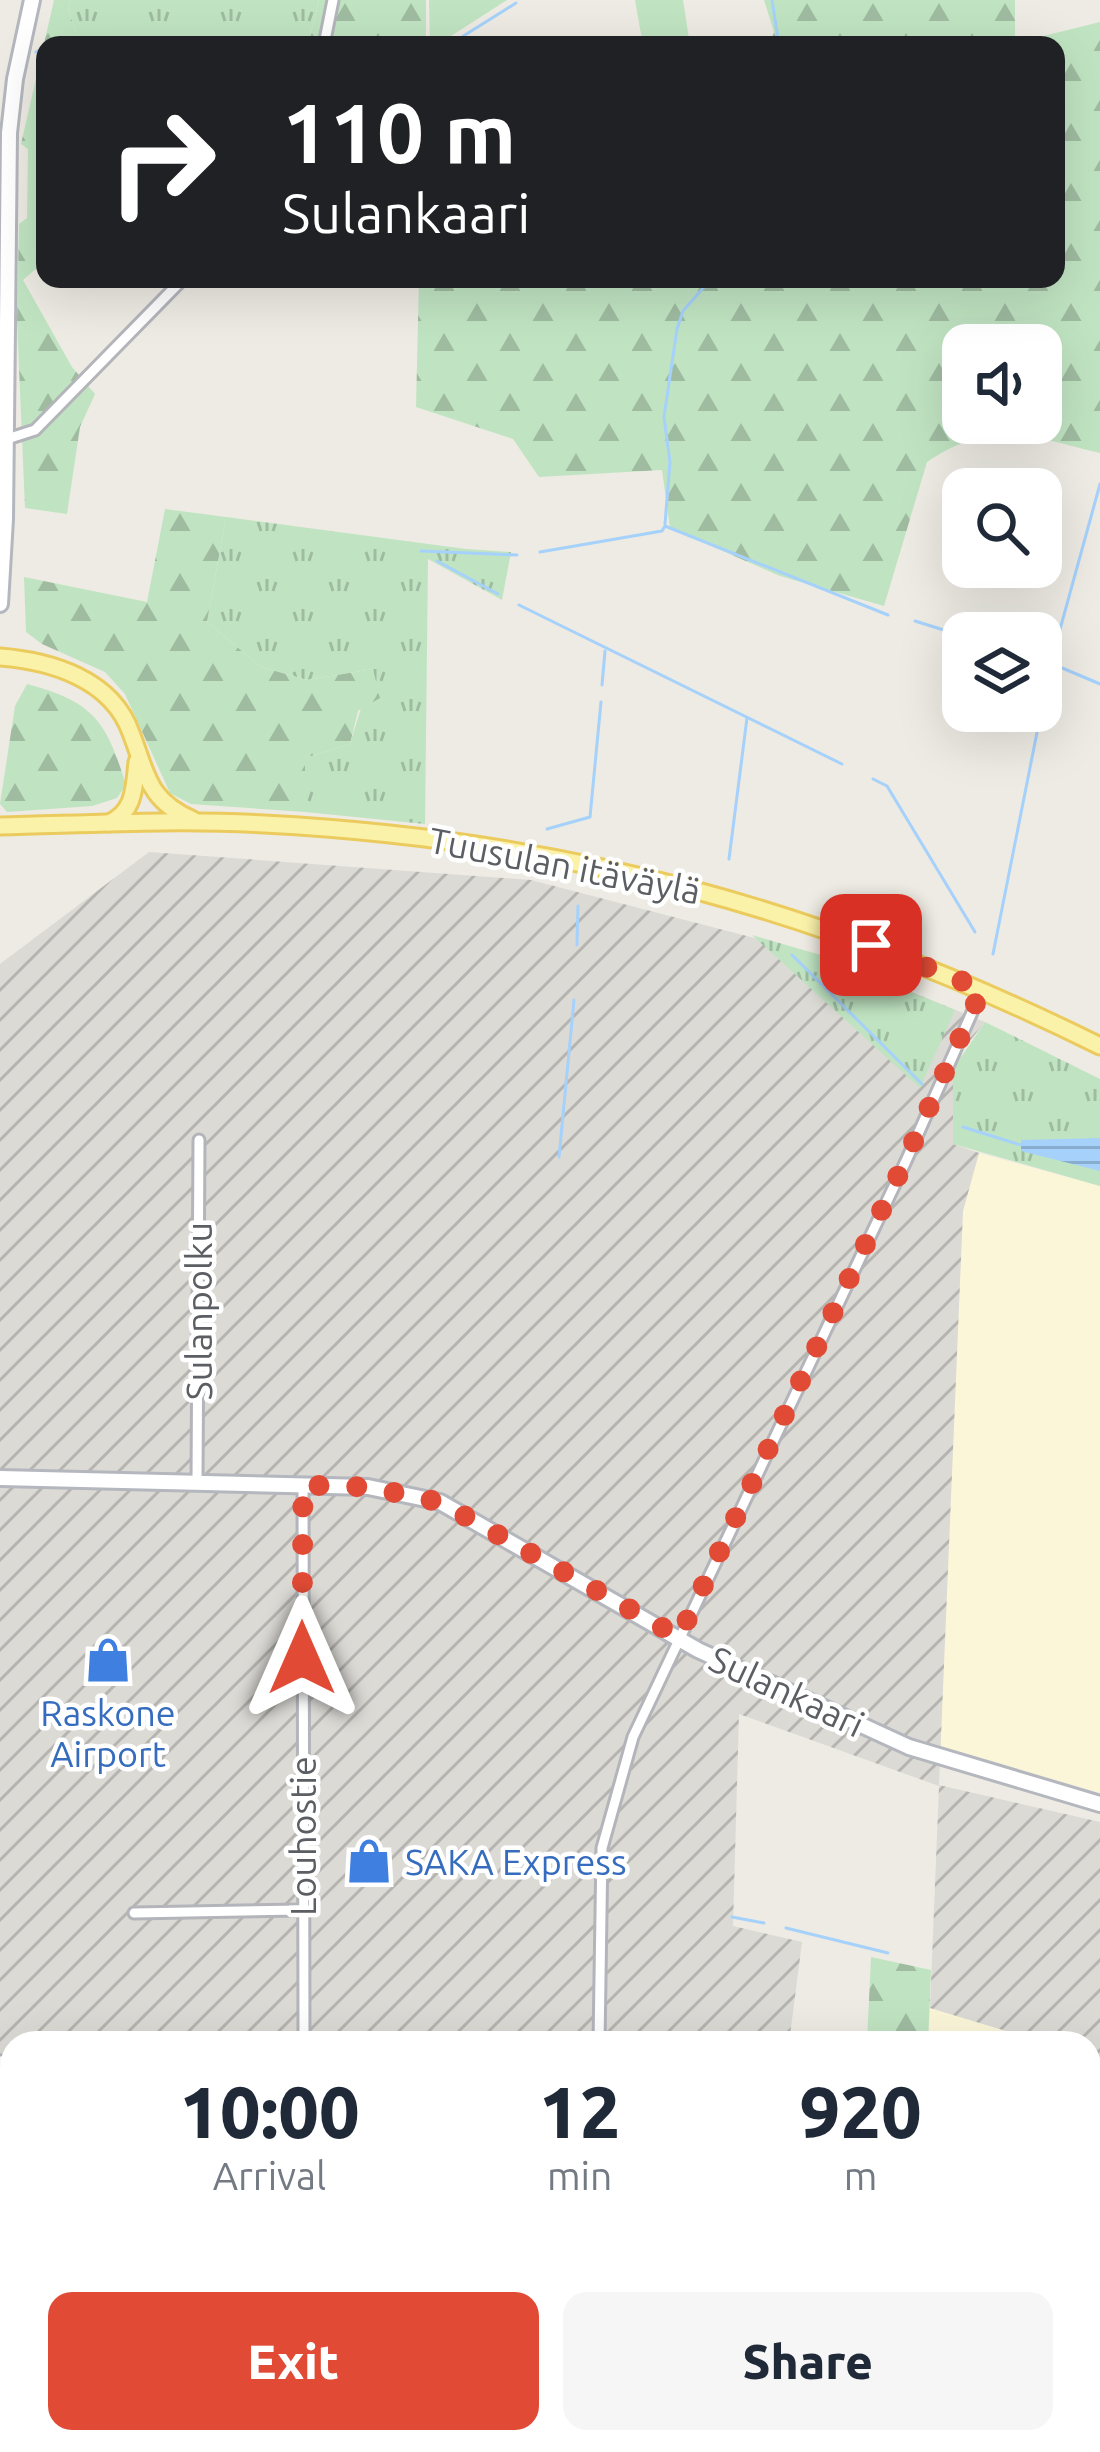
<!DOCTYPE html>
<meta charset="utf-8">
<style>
body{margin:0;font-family:Ubuntu,sans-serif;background:#f6f6f7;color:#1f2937;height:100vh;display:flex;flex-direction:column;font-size:45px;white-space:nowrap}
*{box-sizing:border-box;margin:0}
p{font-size:39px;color:#747a83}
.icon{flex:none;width:66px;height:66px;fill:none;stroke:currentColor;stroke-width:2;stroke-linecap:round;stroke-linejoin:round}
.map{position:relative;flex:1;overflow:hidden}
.sheet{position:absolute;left:0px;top:2031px;width:1101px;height:423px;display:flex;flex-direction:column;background:#fff;border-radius:36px 36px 0 0;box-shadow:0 12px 48px #0002}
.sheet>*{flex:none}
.top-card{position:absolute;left:36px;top:36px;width:1029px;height:252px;border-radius:24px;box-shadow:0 12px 48px #0002;background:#202124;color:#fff;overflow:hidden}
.buttons{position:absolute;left:942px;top:324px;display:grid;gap:24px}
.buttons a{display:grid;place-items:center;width:120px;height:120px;border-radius:24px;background:#fff;box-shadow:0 12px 48px #0002;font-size:60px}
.pin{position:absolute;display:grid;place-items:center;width:102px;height:102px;color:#fff;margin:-51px;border-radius:24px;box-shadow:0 6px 18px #0006}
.me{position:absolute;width:132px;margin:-66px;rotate:0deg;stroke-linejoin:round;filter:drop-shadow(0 0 9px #0008)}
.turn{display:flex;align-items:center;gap:42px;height:252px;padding:0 48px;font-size:54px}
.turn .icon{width:156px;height:156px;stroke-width:2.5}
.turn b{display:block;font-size:84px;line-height:102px}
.eta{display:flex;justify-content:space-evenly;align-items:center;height:204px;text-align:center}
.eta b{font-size:72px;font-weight:800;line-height:84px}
.cta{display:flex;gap:24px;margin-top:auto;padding:24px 48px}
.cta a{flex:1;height:138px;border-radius:24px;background:#e14b35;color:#fff;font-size:48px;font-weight:800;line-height:138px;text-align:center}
.cta a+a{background:#f6f6f7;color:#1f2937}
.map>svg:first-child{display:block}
</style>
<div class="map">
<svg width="1100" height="2452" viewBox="0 0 1100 2452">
<defs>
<pattern id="industrial-furrows" width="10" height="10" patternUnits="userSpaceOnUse" patternTransform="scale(3)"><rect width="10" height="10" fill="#dcdad5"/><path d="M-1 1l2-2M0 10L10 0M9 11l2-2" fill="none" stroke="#b5b4b0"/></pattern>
<pattern id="grass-tufts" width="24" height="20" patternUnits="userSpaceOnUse" patternTransform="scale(3)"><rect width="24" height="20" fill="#c0e4c2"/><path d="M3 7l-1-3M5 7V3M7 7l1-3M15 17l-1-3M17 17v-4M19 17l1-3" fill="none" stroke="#9fbca1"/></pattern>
<pattern id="forest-firs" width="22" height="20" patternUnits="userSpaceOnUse" patternTransform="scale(3)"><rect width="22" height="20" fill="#c0e4c2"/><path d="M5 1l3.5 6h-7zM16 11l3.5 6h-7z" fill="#9fbca1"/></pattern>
<pattern id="water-rules" width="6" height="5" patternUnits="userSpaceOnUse" patternTransform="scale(3)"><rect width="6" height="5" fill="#a5d1fb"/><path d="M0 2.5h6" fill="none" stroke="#89adcf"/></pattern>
</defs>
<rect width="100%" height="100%" fill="#edebe3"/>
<g fill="#fcf6d9">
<polygon points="979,1153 1100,1186 1100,1793 941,1746 940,1675 963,1211"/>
<polygon points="930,2008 1046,2043 928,2043"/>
<polygon points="1089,2056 1100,2059 1100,2162 1089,2159"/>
</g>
<g fill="url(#industrial-furrows)">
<polygon points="149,852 531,880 824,956 985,1022 962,1051 953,1144 979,1153 963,1211 939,1785 1100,1822 1100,2059 1089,2056 1089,2043 1046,2043 930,2008 939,1786 739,1714 733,1926 802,1942 789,2043 12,2043 12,2391 0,2090 0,964"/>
<polygon points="1089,2159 1100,2162 1100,2388 1089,2391"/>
<polygon points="422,2442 902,2442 901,2452 422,2452"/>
</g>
<g fill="url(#grass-tufts)">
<polygon points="71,0 319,0 308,45 80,45 68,8"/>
<polygon points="226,517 466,549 511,552 502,600 428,559 425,824 305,812 305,758 350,744 373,669 307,680 261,667 207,622"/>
<polygon points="752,935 824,956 955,1010 920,1088"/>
<polygon points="985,1022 1100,1079 1100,1186 953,1144 953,1069"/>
</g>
<g fill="url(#forest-firs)" fill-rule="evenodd">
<polygon points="54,0 71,0 68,8 80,45 45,45 45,261 23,280 72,367 95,394 80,427 67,514 25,508 17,321 19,224 27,218 28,149 21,144"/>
<polygon points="319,0 426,0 426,45 308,45"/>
<path d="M 764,0 L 1015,0 L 1015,43 L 1100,22 L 1100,453 C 1026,436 996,417 927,462 L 884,606 L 780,576 L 670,528 L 662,470 L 539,477 L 513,439 L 416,407 L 419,279 L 1056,279 L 1056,45 L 769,45 L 774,32 ZM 1041,345 L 1041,423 L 963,423 L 963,345 Z"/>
<polygon points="165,509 226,517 207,622 261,667 307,680 373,669 380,698 358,711 350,744 305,758 305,812 191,804 170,793 125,694 105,672 42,644 26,632 24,577 147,602"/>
<path d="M 27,684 C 94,702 106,721 126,785 L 117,798 L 92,806 L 7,812 L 0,804 L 15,706 Z"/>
<polygon points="871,1957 931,1970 928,2043 867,2043"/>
</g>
<g fill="#c0e4c2">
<polygon points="507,0 437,45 430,45 429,0"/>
<polygon points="635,0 683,0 690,45 643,45"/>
</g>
<polygon fill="url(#water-rules)" points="1100,1138 1100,1171 1021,1151 1021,1140"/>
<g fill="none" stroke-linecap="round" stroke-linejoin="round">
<g stroke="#a5d1fb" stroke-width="3">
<polyline points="772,0 779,45"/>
<polyline points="48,45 61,45"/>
<polyline points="449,45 516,3"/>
<polyline points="36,52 45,47"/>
<polyline points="665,524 670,462 664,417 677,329 683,311 711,279"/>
<polyline points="421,551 517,555"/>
<polyline points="540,552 662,531 665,526 888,615"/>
<polyline points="437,561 498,594"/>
<polyline points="519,605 842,764"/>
<polyline points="915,621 963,636"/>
<polyline points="1041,659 1100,684"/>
<polyline points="602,685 605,651"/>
<polyline points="873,779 887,786 975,932"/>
<polyline points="547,829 590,817 601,702"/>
<polyline points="729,859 747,718"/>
<polyline points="577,945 578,906"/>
<polyline points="993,954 1051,662 1100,484"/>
<polyline points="792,955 922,1084"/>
<polyline points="963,1127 1021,1145"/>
<polyline points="559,1157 574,1000"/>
<polyline points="732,1917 764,1923"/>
<polyline points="786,1928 888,1953"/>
</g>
<g stroke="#b3b5ba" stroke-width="15">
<g id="street">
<polyline points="324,45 333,0"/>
<polyline points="7,439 35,430 183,279"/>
<polyline points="197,1483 199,1140"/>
<polyline points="303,1485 304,2043"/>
<polyline points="134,1913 302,1910"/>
<polyline points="599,2043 602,1848 633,1737 906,1161 982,990"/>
<polyline points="0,2061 12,2060"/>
<polyline points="1089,2388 1100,2385"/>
<polyline points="595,2452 595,2442"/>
</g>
</g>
<g stroke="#b4b7bd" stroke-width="20">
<g id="secondary">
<polyline points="0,604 5,519 9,133 15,79 32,0"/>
<polyline points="0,1478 368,1487 440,1502 698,1650 909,1747 1100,1804"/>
<polyline points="0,2419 2,2452"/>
</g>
</g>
<g stroke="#ebcb5e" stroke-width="21">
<g id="primary">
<path d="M 0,657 C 51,661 112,679 131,733 C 147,774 147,800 193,820"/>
<path d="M 109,823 C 135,811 134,788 137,762"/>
<path d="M 0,826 C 88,824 176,819 264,824 C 571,840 825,910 1100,1046"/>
</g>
</g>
<use href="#street" stroke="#fff" stroke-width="9"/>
<use href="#secondary" stroke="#fff" stroke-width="14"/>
<use href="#primary" stroke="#fbf2aa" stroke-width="15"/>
</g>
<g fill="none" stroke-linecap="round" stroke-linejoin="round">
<polyline stroke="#e14b35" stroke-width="21" stroke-dasharray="0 37.8" points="302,1658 303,1485 368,1487 440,1502 679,1637 905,1161 982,989 871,945"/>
</g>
<defs>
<g id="shop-bare" transform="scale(3.6)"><path d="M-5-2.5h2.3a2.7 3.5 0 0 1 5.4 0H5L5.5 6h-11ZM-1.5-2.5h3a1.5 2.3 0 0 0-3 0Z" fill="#3f7fe0" stroke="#fff" stroke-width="2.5" paint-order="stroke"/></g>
</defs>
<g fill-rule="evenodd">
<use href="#shop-bare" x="108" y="1660"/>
<use href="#shop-bare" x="369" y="1861"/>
</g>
<g text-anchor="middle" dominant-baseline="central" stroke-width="9" stroke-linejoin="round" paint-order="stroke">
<g font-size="36" fill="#5b5e63" stroke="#fff">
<text transform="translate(565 865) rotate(11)">Tuusulan itäväylä</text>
<text transform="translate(198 1311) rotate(-90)">Sulanpolku</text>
<text transform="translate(787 1691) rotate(25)">Sulankaari</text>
<text transform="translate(302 1836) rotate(-90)">Louhostie</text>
</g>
<g font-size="36" fill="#366cbe" stroke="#fff">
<text x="108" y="1712">Raskone<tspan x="108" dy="41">Airport</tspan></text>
<text x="405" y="1861" text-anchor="start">SAKA Express</text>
</g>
</g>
</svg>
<div class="buttons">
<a><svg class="icon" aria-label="sound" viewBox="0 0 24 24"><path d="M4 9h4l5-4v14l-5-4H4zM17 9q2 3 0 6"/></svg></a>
<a><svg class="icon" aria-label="search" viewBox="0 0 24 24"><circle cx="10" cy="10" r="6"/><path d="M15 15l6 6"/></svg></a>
<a><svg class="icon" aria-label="layers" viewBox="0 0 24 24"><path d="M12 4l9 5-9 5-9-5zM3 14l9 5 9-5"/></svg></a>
</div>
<div class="pin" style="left:871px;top:945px;background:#d93025"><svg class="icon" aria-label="arrive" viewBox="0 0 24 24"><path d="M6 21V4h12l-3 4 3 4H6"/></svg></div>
<svg class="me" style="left:302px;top:1658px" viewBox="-20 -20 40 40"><path d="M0-17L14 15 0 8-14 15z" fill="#e14b35" stroke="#fff" stroke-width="4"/></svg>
<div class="top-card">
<div class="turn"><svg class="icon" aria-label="right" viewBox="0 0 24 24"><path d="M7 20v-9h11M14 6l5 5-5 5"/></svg><div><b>110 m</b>Sulankaari</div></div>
</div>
<section class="sheet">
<div class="eta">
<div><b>10:00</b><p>Arrival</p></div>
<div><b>12</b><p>min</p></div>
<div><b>920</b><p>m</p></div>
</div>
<div class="cta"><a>Exit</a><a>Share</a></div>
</section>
</div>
